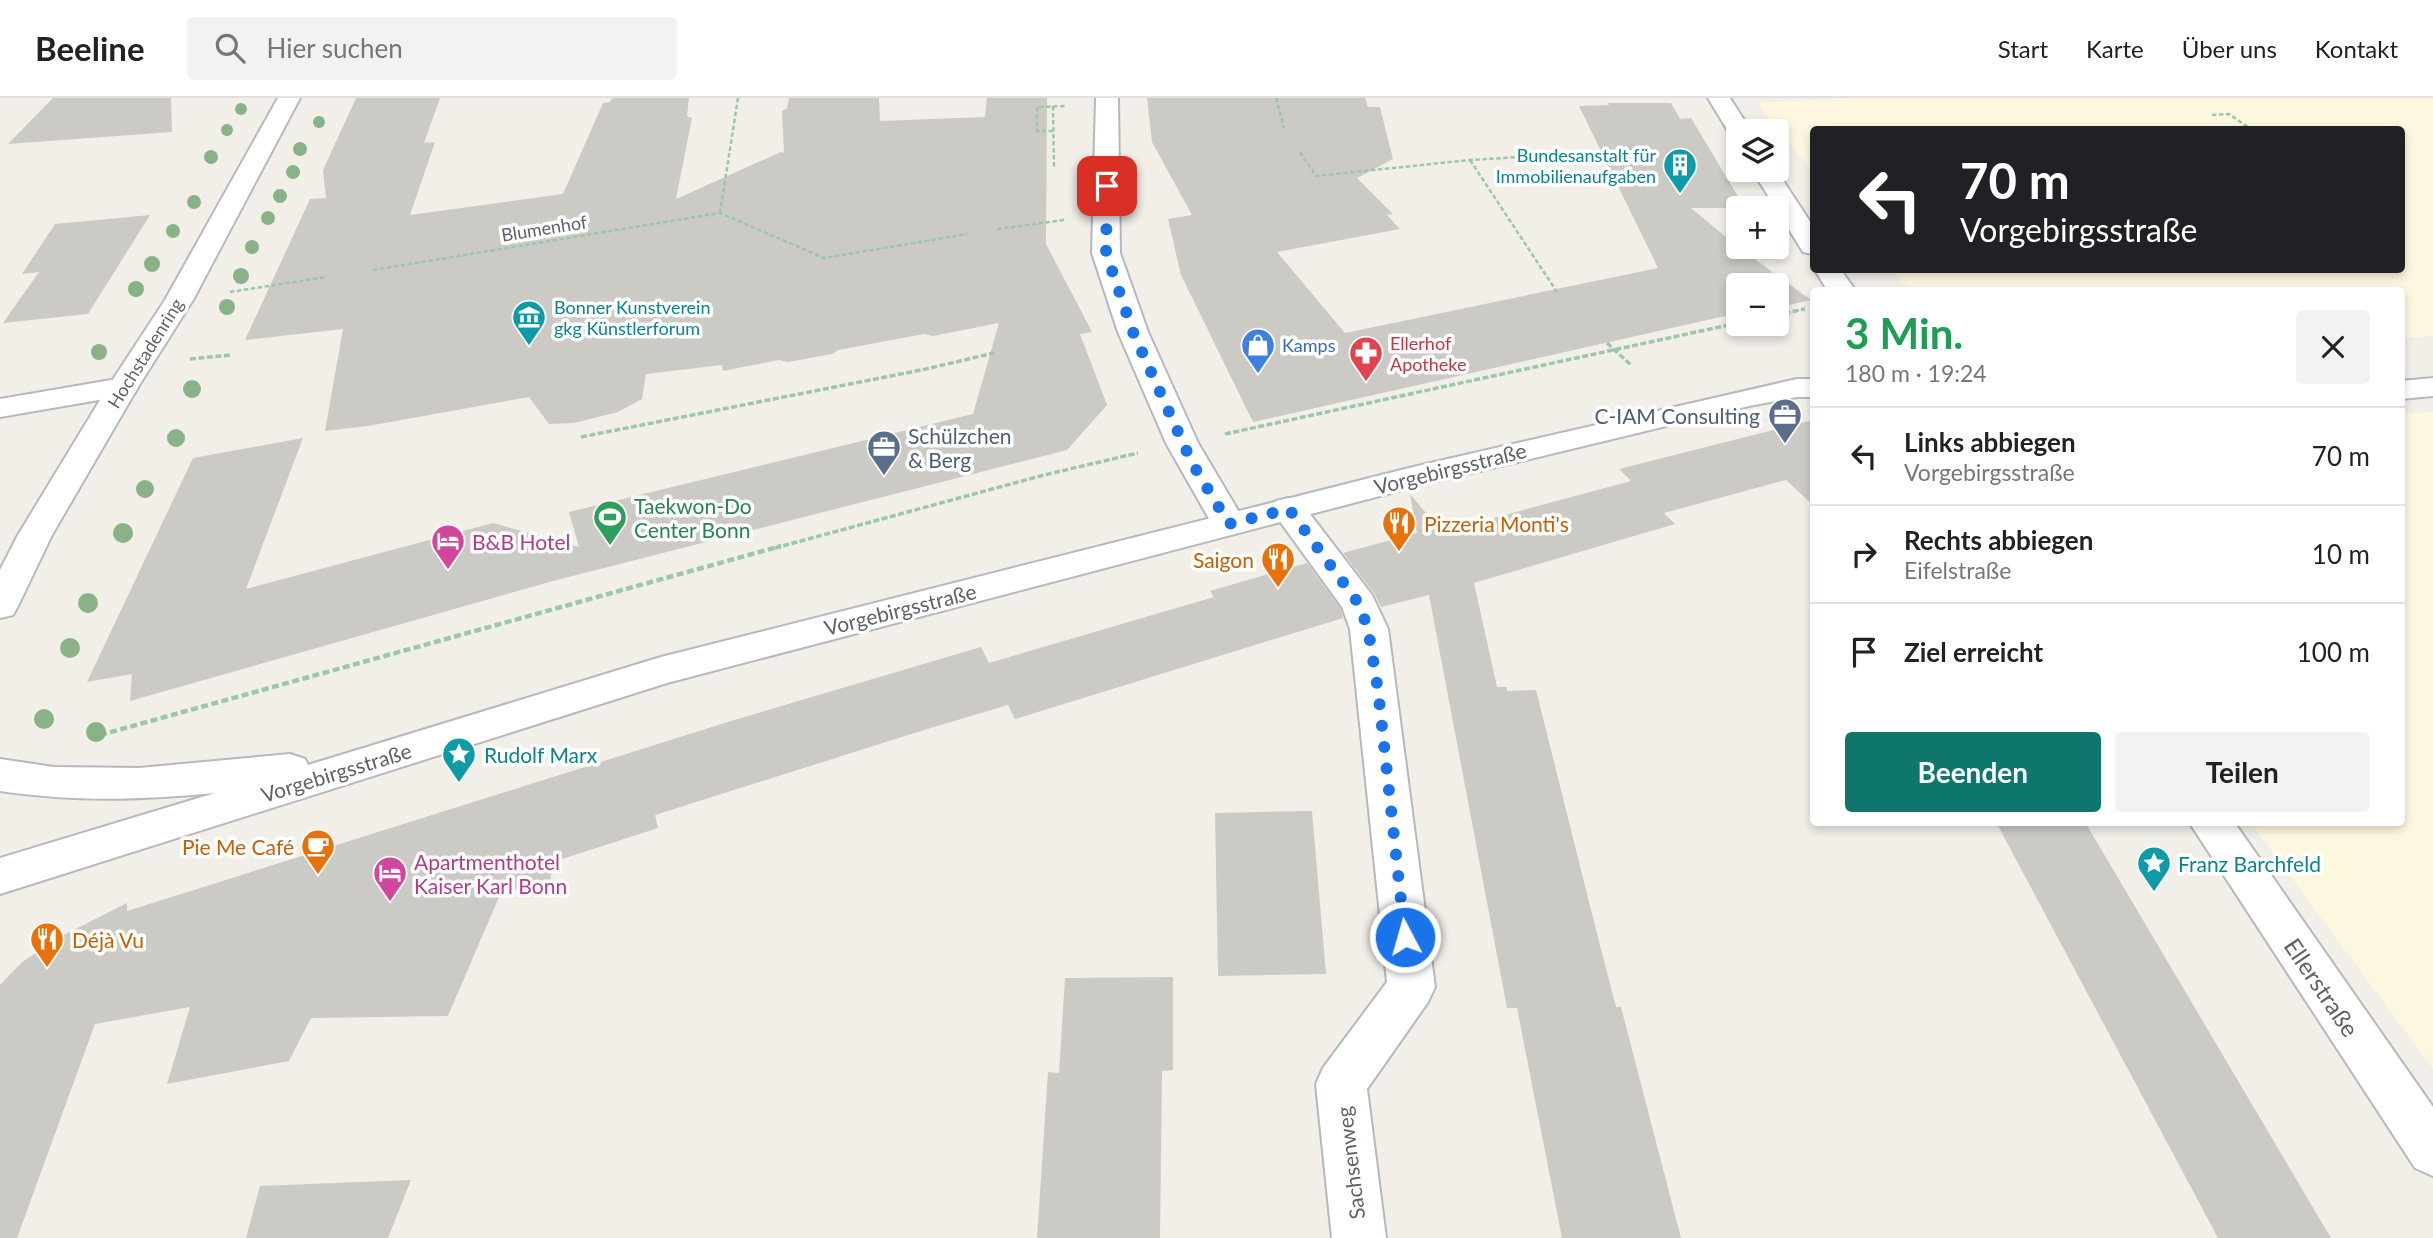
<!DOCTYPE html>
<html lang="de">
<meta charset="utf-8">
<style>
body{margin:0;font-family:Lato,sans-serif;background:#f2f2f2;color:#222;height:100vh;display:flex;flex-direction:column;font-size:26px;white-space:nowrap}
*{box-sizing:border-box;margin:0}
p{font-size:23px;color:#767676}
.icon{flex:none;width:38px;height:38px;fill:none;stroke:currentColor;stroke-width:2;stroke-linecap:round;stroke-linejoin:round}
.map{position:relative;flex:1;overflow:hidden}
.sheet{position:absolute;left:1810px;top:189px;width:595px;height:539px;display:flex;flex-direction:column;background:#fff;border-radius:7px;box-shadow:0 4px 10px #0003}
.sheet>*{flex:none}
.banner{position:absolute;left:1810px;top:28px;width:595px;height:147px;border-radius:7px;box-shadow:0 4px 10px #0003;background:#202124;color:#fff;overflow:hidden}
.buttons{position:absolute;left:1726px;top:21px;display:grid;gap:14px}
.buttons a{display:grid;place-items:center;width:63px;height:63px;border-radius:7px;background:#fff;box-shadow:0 4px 10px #0003;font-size:35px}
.pin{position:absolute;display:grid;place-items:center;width:60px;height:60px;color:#fff;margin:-30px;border-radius:14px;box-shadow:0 4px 10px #0006}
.me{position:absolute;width:77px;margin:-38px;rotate:354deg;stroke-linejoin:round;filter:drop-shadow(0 0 5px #0008)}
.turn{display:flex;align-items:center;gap:24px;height:147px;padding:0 35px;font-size:32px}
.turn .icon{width:91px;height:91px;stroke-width:2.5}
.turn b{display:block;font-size:49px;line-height:60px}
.round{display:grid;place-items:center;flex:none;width:74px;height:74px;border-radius:7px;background:#f2f2f2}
.headline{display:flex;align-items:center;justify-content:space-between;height:119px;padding:0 35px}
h1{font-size:42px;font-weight:700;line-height:52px;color:#1e9e55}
.cta{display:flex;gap:14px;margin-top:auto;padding:14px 35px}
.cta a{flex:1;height:80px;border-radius:7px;background:#0f766e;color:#fff;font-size:28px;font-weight:700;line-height:80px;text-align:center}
.cta a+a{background:#f2f2f2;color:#222}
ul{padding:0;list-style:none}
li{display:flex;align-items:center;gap:21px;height:98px;padding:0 35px;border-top:2px solid #e0e0e0}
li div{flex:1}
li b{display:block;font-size:26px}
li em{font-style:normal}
header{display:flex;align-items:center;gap:42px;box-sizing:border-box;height:98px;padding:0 35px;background:#fff;border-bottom:2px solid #e0e0e0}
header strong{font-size:33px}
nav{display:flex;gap:38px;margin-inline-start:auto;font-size:24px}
.search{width:490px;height:63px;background:#f2f2f2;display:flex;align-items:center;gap:18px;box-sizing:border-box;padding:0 24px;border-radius:7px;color:#767676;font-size:26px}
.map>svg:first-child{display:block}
</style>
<header>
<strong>Beeline</strong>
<div class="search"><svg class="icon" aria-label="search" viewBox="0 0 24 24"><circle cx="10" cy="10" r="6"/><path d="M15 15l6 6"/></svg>Hier suchen</div>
<nav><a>Start</a><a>Karte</a><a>Über uns</a><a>Kontakt</a></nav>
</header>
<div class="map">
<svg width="2433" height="1140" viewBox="0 0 2433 1140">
<rect width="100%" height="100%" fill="#f1efe8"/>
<g fill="#fef7e0">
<polygon points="1851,0 2433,0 2433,238 2401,240 2401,192 1910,192 1892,172 2401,172 2401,32 1813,32 1813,74 1757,5"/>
<polygon points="2433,314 2433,971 2251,725 2401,724 2401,316"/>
</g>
<g fill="#cccac5">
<polygon points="53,0 171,0 172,34 8,46"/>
<polygon points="356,0 440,0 424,45 435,44 410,117 563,96 603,5 610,4 612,0 689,0 687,18 692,20 676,101 781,54 784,55 782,13 787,10 789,0 879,0 880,23 985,19 987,0 1047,0 1046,146 1092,234 1080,236 1107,307 1067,352 553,483 130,603 132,576 87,584 193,360 303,340 246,491 493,425 579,449 569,414 973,316 999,225 933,238 924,236 838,252 832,256 788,264 779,262 723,273 722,267 646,276 642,301 618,314 574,325 549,326 529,299 368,328 325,333 343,231 245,242 310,101 326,100 323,72"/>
<polygon points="1147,0 1365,0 1368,9 1380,9 1393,61 1357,80 1393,116 1387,117 1400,131 1277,154 1345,235 1658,170 1579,8 1609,7 1608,5 1671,5 1680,21 1691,20 1745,110 1691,110 1738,149 1811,202 1776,210 1776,187 1738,187 1738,219 1728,221 1725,218 1253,324 1181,177 1168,121 1192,117 1152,44"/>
<polygon points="150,117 88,216 3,225 39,174 22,176 55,126"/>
<polygon points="1813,322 1813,407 1786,382 1664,415 1675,426 1474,485 1497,589 1507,589 1507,593 1536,592 1593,820 1616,909 1621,909 1681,1140 1562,1140 1517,910 1507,910 1429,497 1381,509 1374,495 1343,455 1417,435 1410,396 1442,434 1631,383 1653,405 1619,371"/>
<polygon points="1307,465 1340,510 1343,520 1015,621 1008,607 924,632 655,717 658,730 553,764 549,791 502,792 448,918 311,920 289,963 167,986 190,909 95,926 17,1140 0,1140 0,887 21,865 56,841 127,805 127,813 731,623 981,549 989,565 1214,499 1210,493"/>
<polygon points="1312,713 1326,876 1218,878 1215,715"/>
<polygon points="1996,724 2085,724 2331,1140 2218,1140"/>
<polygon points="1173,879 1173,972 1162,973 1160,1140 1037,1140 1048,974 1059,975 1065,880"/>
<polygon points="411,1082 388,1140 246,1140 260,1088"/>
</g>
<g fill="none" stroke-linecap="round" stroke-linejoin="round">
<g stroke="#b5b8bc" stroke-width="4">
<g id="minor">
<polygon points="1096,0 1118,0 1120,155 1148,234 1198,345 1246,426 1241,434 1229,437 1217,434 1212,426 1166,345 1118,234 1092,155"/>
<polygon points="1708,0 1730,0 1751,33 1738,33 1738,40 1731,38"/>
<polygon points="1752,72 1776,72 1813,128 1813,156 1803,154"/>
<polygon points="1815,172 1841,172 1855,192 1827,192"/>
<polygon points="123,280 134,282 138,289 134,296 0,319 0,301"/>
<polygon points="1288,400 1300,403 1372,497 1388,531 1435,889 1428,904 1367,991 1386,1140 1332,1140 1316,986 1323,970 1387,884 1350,531 1342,509 1271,411 1276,403"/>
<polygon points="2189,724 2234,724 2433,1009 2433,1078 2415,1070"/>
</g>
</g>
<g stroke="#b5b8bc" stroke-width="4">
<g id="tertiary">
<polygon points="2433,280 2433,298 2401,301 2401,283"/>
<path d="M 1797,281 L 1813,281 L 1813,299 L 1797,299 L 1749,308 L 1418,388 L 667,585 L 0,796 L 0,760 L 215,695 C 139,702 75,704 0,693 L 0,661 L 54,669 L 139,670 L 290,656 L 305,661 L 308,667 L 661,559 L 1413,369 Z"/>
</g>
</g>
<g stroke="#b6babf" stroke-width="4">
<polygon id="secondary" points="278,0 300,0 193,202 138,289 52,437 18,508 13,517 0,520 0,472 18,437 108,289 165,202"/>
</g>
<g stroke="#9cc7a9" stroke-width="2.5" stroke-dasharray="4.5 2.5" stroke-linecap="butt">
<polyline points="1276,0 1284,30"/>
<polyline points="1053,8 1054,70"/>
<polyline points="2212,17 2229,16 2252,32"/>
<polyline points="1053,33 1037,33 1037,9 1065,8"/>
<polyline points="1300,54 1316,78 1470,62 1635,52"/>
<polyline points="1470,62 1559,197"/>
<polyline points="720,115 738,0"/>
<polyline points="997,131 1064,122"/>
<polyline points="373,172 720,115 824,160 967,136"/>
<polyline points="230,194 326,179"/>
</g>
<g stroke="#9cc7a9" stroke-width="3.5" stroke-dasharray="6 2.5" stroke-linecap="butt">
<polyline points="1776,217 1805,211"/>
<polyline points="1607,245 1632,268"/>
<polyline points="190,261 231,257"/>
<polyline points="1225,336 1738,225"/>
<polyline points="581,339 926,271 994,255"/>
<polyline points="775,450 1044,377 1138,355"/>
</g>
<polyline stroke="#9cc7a9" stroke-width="4.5" stroke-dasharray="7 3.5" stroke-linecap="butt" points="100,637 781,448"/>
<use href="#minor" fill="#fff" fill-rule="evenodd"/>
<use href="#tertiary" fill="#fff" fill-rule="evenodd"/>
<use href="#secondary" fill="#fff" fill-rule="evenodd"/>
</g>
<g fill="#89b387">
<circle cx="241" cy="11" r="6"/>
<circle cx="319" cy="24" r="6"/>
<circle cx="227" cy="32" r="6"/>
<circle cx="300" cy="51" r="7"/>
<circle cx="211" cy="59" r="7"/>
<circle cx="293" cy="74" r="7"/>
<circle cx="280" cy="98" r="7"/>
<circle cx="194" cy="104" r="7"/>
<circle cx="268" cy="120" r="7"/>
<circle cx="173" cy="133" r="7"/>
<circle cx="252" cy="149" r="7"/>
<circle cx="152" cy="166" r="8"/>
<circle cx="241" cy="178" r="8"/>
<circle cx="136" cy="191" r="8"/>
<circle cx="227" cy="209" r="8"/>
<circle cx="99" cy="254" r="8"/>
<circle cx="192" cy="291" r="9"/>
<circle cx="176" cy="340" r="9"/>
<circle cx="145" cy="391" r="9"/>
<circle cx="123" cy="435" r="10"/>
<circle cx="88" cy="505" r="10"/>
<circle cx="70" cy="550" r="10"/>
<circle cx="44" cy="621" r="10"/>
<circle cx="96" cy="634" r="10"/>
</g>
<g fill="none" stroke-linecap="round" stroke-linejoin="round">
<polyline stroke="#1a73e8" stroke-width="12" stroke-dasharray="0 21.6" points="1107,88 1106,155 1133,234 1192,365 1229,426 1289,411 1359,506 1368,531 1378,592 1405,839"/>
</g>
<defs>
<g id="building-pin" transform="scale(1.75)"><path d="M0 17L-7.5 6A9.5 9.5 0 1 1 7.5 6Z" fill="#0f9aa8" stroke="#fff"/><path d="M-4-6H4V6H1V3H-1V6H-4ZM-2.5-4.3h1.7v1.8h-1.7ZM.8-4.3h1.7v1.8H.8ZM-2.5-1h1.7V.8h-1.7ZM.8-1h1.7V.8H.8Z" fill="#fff"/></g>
<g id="museum-pin" transform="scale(1.75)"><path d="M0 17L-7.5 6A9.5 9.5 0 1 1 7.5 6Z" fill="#0f9aa8" stroke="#fff"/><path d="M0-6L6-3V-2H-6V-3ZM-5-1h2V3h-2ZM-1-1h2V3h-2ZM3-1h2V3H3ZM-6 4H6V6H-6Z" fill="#fff"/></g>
<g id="shop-pin" transform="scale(1.75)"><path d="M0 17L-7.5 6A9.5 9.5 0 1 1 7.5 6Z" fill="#3f7fe0" stroke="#fff"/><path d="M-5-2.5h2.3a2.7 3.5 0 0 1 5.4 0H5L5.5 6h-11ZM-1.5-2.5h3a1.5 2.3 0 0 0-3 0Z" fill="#fff"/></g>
<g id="pharmacy-pin" transform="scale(1.75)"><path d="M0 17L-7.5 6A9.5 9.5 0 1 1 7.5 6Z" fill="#e0444e" stroke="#fff"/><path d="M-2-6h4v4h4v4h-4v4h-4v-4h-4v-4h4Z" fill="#fff"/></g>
<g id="office-pin" transform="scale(1.75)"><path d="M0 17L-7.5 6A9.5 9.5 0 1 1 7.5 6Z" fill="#5c6f8a" stroke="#fff"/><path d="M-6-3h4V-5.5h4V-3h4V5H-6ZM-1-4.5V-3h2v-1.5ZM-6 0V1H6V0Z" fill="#fff"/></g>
<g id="stadium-pin" transform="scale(1.75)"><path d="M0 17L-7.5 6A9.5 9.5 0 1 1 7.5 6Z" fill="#2e9e5b" stroke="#fff"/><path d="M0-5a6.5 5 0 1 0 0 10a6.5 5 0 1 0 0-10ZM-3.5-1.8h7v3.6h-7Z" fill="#fff"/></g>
<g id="restaurant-pin" transform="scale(1.75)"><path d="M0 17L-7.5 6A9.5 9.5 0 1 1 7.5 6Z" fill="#e8710a" stroke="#fff"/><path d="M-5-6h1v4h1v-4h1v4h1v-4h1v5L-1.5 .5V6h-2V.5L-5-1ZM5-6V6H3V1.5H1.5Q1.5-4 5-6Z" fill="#fff"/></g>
<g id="hotel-pin" transform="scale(1.75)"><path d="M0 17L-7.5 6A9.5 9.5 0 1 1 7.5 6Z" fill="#d1479c" stroke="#fff"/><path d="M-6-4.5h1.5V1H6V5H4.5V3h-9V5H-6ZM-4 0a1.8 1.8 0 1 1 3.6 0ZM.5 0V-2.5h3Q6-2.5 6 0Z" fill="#fff"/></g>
<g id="sight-pin" transform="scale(1.75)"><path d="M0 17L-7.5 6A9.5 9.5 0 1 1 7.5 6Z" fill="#0f9aa8" stroke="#fff"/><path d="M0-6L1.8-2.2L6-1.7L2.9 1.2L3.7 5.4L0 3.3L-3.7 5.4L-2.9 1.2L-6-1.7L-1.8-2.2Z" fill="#fff"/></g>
<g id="cafe-pin" transform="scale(1.75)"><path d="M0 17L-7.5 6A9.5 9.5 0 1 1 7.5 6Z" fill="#e8710a" stroke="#fff"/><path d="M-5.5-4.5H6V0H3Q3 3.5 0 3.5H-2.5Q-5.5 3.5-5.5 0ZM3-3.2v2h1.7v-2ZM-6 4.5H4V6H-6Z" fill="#fff"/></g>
</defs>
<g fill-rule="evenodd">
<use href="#building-pin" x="1680" y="67"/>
<use href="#museum-pin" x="529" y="219"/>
<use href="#shop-pin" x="1258" y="247"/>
<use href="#pharmacy-pin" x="1366" y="255"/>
<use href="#office-pin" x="1785" y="317"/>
<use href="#office-pin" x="884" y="349"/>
<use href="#stadium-pin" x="610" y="419"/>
<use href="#restaurant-pin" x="1399" y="425"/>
<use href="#hotel-pin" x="448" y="443"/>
<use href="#restaurant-pin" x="1278" y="461"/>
<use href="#sight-pin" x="459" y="656"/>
<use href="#cafe-pin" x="318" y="748"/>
<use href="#sight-pin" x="2154" y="765"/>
<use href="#hotel-pin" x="390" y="775"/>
<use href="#restaurant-pin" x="47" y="841"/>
</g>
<g text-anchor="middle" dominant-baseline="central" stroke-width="7" stroke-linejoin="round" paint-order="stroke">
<g font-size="18" fill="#0d838f" stroke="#fff" text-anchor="end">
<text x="1656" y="57">Bundesanstalt für<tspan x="1656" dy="21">Immobilienaufgaben</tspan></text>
<text x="554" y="209" text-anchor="start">Bonner Kunstverein<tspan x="554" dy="21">gkg Künstlerforum</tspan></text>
</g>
<g font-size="18" fill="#5f6368" stroke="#fff">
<text transform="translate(544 130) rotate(-9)">Blumenhof</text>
<text transform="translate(145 255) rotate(-58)">Hochstadenring</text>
</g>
<g font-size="18" fill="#be3a42" stroke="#fff" text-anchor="start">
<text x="1390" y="245">Ellerhof<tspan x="1390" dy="21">Apotheke</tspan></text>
</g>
<g font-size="18" fill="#366cbe" stroke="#fff" text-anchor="start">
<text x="1282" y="247">Kamps</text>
</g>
<g font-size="21" fill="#4e5e75" stroke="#fff" text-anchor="end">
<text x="1760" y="317">C-IAM Consulting</text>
<text x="908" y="337" text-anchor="start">Schülzchen<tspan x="908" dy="24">&amp; Berg</tspan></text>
</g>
<g font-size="21" fill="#5f6368" stroke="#fff">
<text transform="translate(1450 370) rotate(-14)">Vorgebirgsstraße</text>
<text transform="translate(900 511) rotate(-14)">Vorgebirgsstraße</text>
<text transform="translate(336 674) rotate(-17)">Vorgebirgsstraße</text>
<text transform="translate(1350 1065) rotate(-97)">Sachsenweg</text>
</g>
<g font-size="21" fill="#27864d" stroke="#fff" text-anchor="start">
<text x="634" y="407">Taekwon-Do<tspan x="634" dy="24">Center Bonn</tspan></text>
</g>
<g font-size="21" fill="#c56008" stroke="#fff" text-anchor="start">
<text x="1424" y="425">Pizzeria Monti's</text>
<text x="1254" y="461" text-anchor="end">Saigon</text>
<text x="294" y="748" text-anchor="end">Pie Me Café</text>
<text x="72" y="841">Déjà Vu</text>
</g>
<g font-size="21" fill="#b23c85" stroke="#fff" text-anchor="start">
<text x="472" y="443">B&amp;B Hotel</text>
<text x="414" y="763">Apartmenthotel<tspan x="414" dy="24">Kaiser Karl Bonn</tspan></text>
</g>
<g font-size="21" fill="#0d838f" stroke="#fff" text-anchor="start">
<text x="484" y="656">Rudolf Marx</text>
<text x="2178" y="765">Franz Barchfeld</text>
</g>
<g font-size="24" fill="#5f6368" stroke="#fff">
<text transform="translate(2322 889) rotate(56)">Ellerstraße</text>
</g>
</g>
</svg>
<div class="buttons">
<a><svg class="icon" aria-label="layers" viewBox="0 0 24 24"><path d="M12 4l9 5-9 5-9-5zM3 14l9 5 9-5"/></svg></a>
<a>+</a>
<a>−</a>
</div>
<div class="pin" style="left:1107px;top:88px;background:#d93025"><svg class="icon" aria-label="arrive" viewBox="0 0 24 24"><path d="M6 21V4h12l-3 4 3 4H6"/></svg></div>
<svg class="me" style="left:1405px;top:839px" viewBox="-20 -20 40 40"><circle r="17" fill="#1a73e8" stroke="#fff" stroke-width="3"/><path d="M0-11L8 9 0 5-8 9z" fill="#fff"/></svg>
<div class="banner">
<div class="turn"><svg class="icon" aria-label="left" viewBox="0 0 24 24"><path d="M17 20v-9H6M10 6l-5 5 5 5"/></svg><div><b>70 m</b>Vorgebirgsstraße</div></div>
</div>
<section class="sheet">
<div class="headline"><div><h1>3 Min.</h1><p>180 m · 19:24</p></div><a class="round"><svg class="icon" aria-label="close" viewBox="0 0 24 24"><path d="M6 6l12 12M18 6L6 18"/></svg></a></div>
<ul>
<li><svg class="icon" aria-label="left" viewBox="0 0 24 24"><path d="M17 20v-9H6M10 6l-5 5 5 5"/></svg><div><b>Links abbiegen</b><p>Vorgebirgsstraße</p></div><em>70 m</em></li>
<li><svg class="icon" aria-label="right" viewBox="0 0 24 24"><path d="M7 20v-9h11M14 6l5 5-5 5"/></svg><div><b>Rechts abbiegen</b><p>Eifelstraße</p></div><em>10 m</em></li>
<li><svg class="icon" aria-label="arrive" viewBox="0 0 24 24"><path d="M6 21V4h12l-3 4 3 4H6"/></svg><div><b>Ziel erreicht</b></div><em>100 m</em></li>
</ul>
<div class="cta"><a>Beenden</a><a>Teilen</a></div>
</section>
</div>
